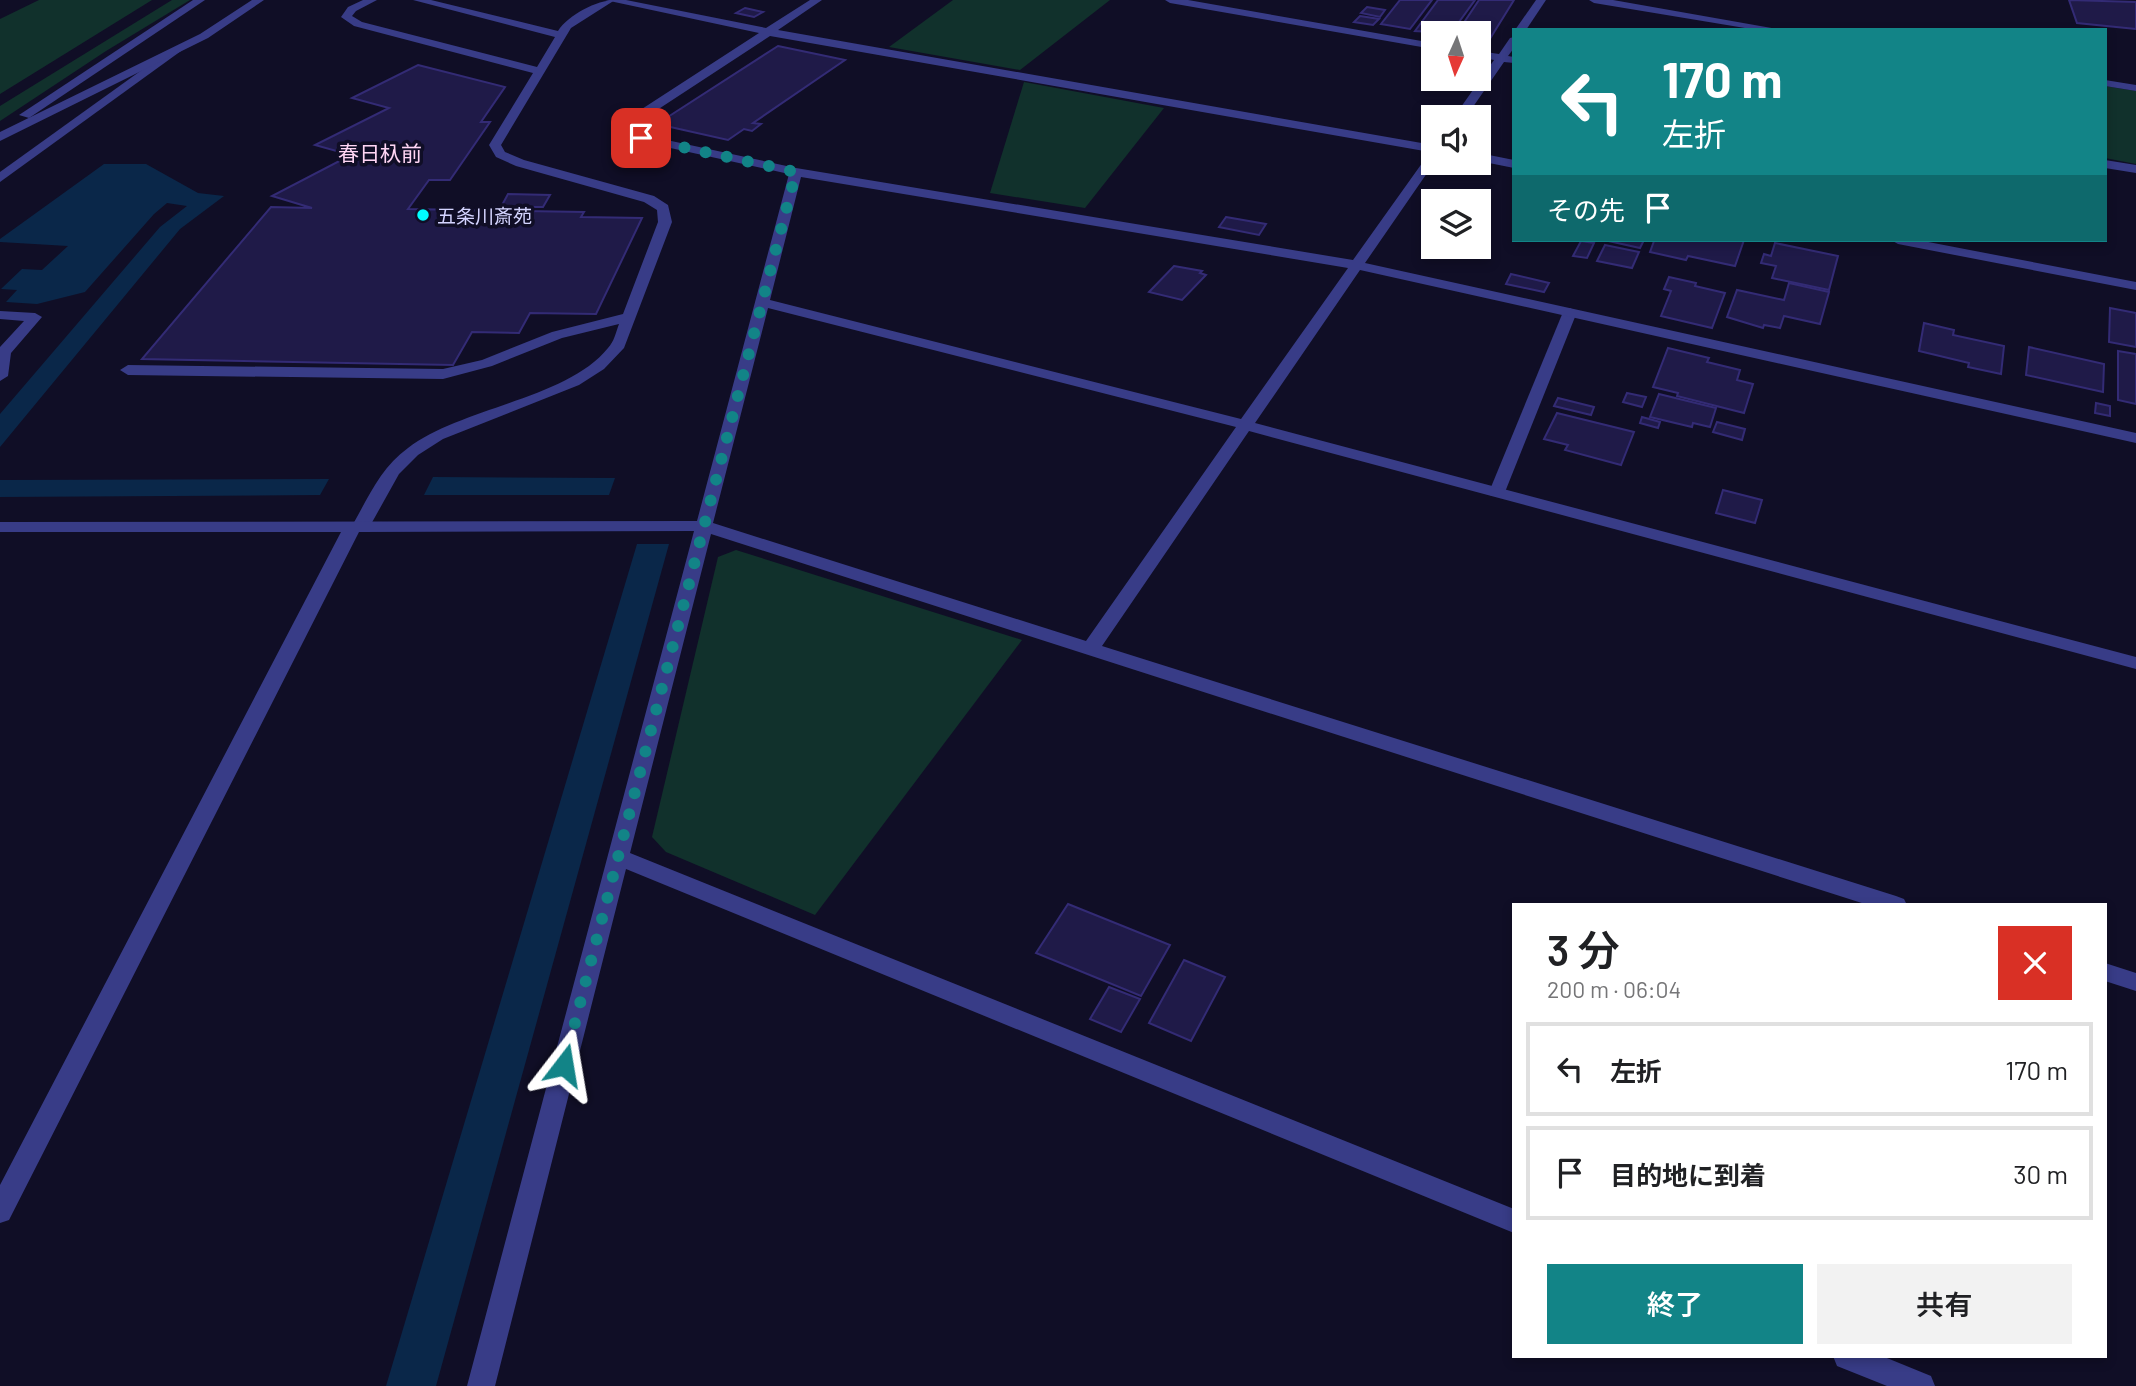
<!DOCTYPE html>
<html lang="ja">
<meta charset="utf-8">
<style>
body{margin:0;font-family:Barlow,"Noto Sans JP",sans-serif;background:#f2f2f2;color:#202124;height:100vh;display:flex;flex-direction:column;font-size:26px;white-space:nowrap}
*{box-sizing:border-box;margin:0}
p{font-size:23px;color:#757577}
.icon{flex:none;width:38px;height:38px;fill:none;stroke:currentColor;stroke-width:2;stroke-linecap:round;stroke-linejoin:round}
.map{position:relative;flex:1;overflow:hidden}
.drawer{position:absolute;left:1512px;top:903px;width:595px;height:455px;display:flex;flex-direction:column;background:#fff;border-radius:0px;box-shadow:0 4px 10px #0003}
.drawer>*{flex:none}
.top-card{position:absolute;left:1512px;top:28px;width:595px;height:214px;border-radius:0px;box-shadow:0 4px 10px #0003;background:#128487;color:#fff;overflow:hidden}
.needle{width:46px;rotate:183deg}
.tools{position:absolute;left:1421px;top:21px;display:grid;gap:14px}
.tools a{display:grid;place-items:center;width:70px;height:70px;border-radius:0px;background:#fff;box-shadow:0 4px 10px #0003;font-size:35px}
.pin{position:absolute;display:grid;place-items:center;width:60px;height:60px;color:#fff;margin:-30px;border-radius:14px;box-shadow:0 4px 10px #0006}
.me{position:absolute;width:77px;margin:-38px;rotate:14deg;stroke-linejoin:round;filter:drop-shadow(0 0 5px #0008)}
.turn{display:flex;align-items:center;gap:24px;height:147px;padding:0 35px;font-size:32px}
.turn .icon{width:91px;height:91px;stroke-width:2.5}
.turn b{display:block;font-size:49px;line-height:60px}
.then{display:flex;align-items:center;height:66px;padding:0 35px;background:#0003;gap:14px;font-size:26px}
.round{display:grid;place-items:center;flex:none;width:74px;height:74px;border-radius:0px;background:#f2f2f2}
.overview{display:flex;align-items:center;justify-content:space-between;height:119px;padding:0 35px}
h1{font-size:42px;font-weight:600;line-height:52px}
.cta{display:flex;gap:14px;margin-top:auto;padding:14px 35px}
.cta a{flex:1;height:80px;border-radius:0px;background:#128487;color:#fff;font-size:28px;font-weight:600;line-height:80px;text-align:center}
.cta a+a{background:#f2f2f2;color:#202124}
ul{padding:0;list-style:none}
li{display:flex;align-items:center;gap:21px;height:94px;margin:0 14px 10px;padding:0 21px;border:4px solid #e0e0e0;border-radius:0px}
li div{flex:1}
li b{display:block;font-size:26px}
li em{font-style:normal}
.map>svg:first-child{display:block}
</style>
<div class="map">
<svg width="2136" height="1386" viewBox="0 0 2136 1386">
<rect width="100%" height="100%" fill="#100e26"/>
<g fill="#11312c">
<polygon points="39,0 152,0 0,94 0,19"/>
<polygon points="172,0 190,0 106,51 0,121 0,106"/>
<polygon points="953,0 1110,0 1020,70 889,47"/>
<polygon points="1024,82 1164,108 1085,208 990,193"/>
<polygon points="2105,86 2136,91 2136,164 2105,158"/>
<polygon points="736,550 1022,640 815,915 666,852 652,837 718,557"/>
</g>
<g fill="#0a2749">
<polygon points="104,164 146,164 198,193 224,196 180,229 0,447 0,414 160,227 187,206 167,203 154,214 85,292 37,304 6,302 17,290 1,289 22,269 42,270 68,246 0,242 0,239"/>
<polygon points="433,477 615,478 609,495 424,495"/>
<polygon points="329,479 320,495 0,497 0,480"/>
<polygon points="637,544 669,544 436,1386 386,1386"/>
</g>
<g fill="#1f1a48" stroke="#332b75" stroke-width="2">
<polygon points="1400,0 1432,0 1410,29 1381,24"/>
<polygon points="1438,0 1475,0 1451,33 1415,31"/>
<polygon points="1479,0 1514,0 1488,42 1479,41 1479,33 1457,33"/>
<polygon points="2069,0 2136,2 2136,29 2077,23"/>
<polygon points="1367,7 1385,10 1380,17 1361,13"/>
<polygon points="745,8 763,12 754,17 736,13"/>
<polygon points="1360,16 1379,19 1373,25 1354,22"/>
<polygon points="778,46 845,60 753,123 761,124 752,131 744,129 728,140 657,124"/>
<polygon points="418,65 505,87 481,122 490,122 450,180 429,180 408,209 584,212 581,217 642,218 596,314 530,313 519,333 472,332 453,365 142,359 271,207 312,208 272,196 351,155 315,145 389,108 352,98"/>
<polygon points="508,194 550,195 543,207 501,207"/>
<polygon points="1226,217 1266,224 1259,235 1219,227"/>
<polygon points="1604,240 1644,240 1640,248"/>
<polygon points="1646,240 1744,240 1735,266 1688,256 1686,260 1650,252 1654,241"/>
<polygon points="1581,241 1594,243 1587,258 1573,256"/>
<polygon points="1775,243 1838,256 1829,290 1772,278 1776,266 1761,263 1764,254 1771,256"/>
<polygon points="1605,245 1639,252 1632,268 1597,261"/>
<polygon points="1174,266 1202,271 1200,273 1206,275 1182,300 1149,292"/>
<polygon points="1511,274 1549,283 1544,292 1506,284"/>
<polygon points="1669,277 1696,283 1695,286 1725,293 1712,328 1661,316 1671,291 1664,289"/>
<polygon points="1789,283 1829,292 1820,324 1784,316 1780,328 1764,325 1763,328 1727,317 1737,290 1784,300"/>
<polygon points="2110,308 2136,313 2136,347 2109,342"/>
<polygon points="1924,323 1954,330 1953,335 2004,346 2001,374 1968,367 1969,363 1919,351"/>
<polygon points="2029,347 2104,364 2103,392 2026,375"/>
<polygon points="1668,348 1709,358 1707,362 1740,370 1737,380 1753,384 1744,413 1677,396 1678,393 1653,387"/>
<polygon points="2118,351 2136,354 2136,404 2118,400"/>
<polygon points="1627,393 1646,397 1642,407 1623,402"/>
<polygon points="1659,394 1716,408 1710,427 1693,423 1692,427 1650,417"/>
<polygon points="1558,398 1594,407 1591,415 1554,406"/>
<polygon points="2096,403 2110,406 2110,416 2095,413"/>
<polygon points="1557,413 1634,432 1621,465 1565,450 1568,445 1544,439"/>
<polygon points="1642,417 1660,422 1658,428 1640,423"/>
<polygon points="1717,422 1745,429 1742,440 1713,432"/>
<polygon points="1723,490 1762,500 1755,523 1716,513"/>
<polygon points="1068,904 1170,945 1141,996 1036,953"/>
<polygon points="1184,960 1225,977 1191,1041 1149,1023"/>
<polygon points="1109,987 1140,999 1121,1032 1090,1019"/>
</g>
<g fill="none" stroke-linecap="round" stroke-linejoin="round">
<g fill="#383c87" fill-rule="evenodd">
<path d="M 363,0 L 377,0 L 356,11 L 352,16 L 362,22 L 537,67 L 555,37 L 413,0 L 431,0 L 558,31 C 568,15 597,0 615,0 L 571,28 L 501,145 L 505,152 L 524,160 L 654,196 L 668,205 L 672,222 L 624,348 L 604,369 L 579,385 L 443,439 L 418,455 L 399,474 L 370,526 L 361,531 L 352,526 C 368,498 381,467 408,448 C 462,407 567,399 608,348 C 614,342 616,332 619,324 L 562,338 L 492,366 L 443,379 L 128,375 L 120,370 L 128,365 L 443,369 L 482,360 L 552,332 L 623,314 L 658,222 L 657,210 L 644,202 L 516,166 L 496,157 L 489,145 L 533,73 L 354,26 L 341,17 L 348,7 Z"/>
<polygon points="171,49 181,51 0,182 0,172"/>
<polygon points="1570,308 1577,312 1505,492 1503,496 1491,496 1489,492 1563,312"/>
<polygon points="0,311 35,313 42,317 11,353 8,376 0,381 0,347 24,321 0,319"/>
</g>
<g fill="#383c87" fill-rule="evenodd">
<polygon points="193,0 205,0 29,118 19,115"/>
<polygon points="252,0 264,0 208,38 0,141 0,132 200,34"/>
<path d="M 605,0 L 626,0 L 766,28 L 810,0 L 822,0 L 778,30 L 1433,145 L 1434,163 L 1365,263 L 2136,433 L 2136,443 L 1360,270 L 1255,423 L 2136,657 L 2136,669 L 1249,431 L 1102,646 L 1896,896 L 1904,899 L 1907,905 L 1868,905 L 711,534 L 630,853 L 1514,1209 L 1514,1233 L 626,869 L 495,1386 L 467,1386 L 694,531 L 359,532 L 9,1220 L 0,1223 L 0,1185 L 341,532 L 0,532 L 0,522 L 697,521 L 789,174 L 611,135 L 611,129 L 759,33 ZM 770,36 L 1430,152 L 1353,260 L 796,168 L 625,131 ZM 801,177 L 1348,268 L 1241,419 L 770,300 ZM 768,308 L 1236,427 L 1086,641 L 713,523 Z"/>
<polygon points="1165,0 1188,0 1433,43 1433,49 1170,3"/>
<polygon points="1536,0 1546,0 1526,30 1515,30"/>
<polygon points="1589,0 1613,0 1783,30 1757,30 1594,3"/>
<polygon points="1514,37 1514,48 1508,56 1514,57 1514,63 1504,62 1466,117 1454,117 1494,60 1479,57 1479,51 1499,54 1510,38"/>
<polygon points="2105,80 2136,85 2136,91 2105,86"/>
<polygon points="1479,153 1514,160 1514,168 1479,161"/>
<polygon points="2105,160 2136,165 2136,173 2105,168"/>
<polygon points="1891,240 1918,240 2136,282 2136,290 1898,244"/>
<polygon points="2105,963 2136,973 2136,991 2105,981"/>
<polygon points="1833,1356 1882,1356 1931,1376 1935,1386 1887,1386 1837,1366"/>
</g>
</g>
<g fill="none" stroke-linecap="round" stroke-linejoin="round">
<polyline stroke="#128487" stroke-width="12" stroke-dasharray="0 21.6" points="564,1065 796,172 641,138"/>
</g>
<circle fill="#00fdff" stroke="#100e26" stroke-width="2.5" cx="423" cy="215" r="7"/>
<g text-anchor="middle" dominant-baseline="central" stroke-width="7" stroke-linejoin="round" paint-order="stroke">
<g font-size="19" fill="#d4d4ff" stroke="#100e26" text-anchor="start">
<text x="437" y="215">五条川斎苑</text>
</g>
<g font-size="21" fill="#ffd6f4" stroke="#100e26">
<text x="380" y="152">春日杁前</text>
</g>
</g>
</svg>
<div class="tools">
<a><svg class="needle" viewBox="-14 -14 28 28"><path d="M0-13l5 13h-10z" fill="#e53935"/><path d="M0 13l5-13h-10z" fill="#757577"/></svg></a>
<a><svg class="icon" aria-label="sound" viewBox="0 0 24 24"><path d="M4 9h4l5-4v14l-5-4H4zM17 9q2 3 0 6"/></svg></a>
<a><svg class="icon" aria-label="layers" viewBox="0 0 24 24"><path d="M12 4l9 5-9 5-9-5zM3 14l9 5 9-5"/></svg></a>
</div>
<div class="pin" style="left:641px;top:138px;background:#d93025"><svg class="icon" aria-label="arrive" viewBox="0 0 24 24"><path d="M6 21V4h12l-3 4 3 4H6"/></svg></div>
<svg class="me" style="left:564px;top:1065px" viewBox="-20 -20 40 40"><path d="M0-17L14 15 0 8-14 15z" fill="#128487" stroke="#fff" stroke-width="4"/></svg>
<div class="top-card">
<div class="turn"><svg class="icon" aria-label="left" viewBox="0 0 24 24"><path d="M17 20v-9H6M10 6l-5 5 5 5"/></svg><div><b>170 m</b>左折</div></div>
<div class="then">その先<svg class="icon" aria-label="arrive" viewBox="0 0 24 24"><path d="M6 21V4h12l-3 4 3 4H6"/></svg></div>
</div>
<section class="drawer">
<div class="overview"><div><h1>3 分</h1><p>200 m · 06:04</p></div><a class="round" style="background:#d93025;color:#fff"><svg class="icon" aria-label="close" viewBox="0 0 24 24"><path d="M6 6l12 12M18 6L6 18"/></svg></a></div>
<ul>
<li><svg class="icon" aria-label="left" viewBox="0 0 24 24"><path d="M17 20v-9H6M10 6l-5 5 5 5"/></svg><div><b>左折</b></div><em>170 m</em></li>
<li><svg class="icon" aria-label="arrive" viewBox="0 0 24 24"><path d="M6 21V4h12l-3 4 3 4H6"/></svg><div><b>目的地に到着</b></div><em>30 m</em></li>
</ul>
<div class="cta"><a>終了</a><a>共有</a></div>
</section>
</div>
